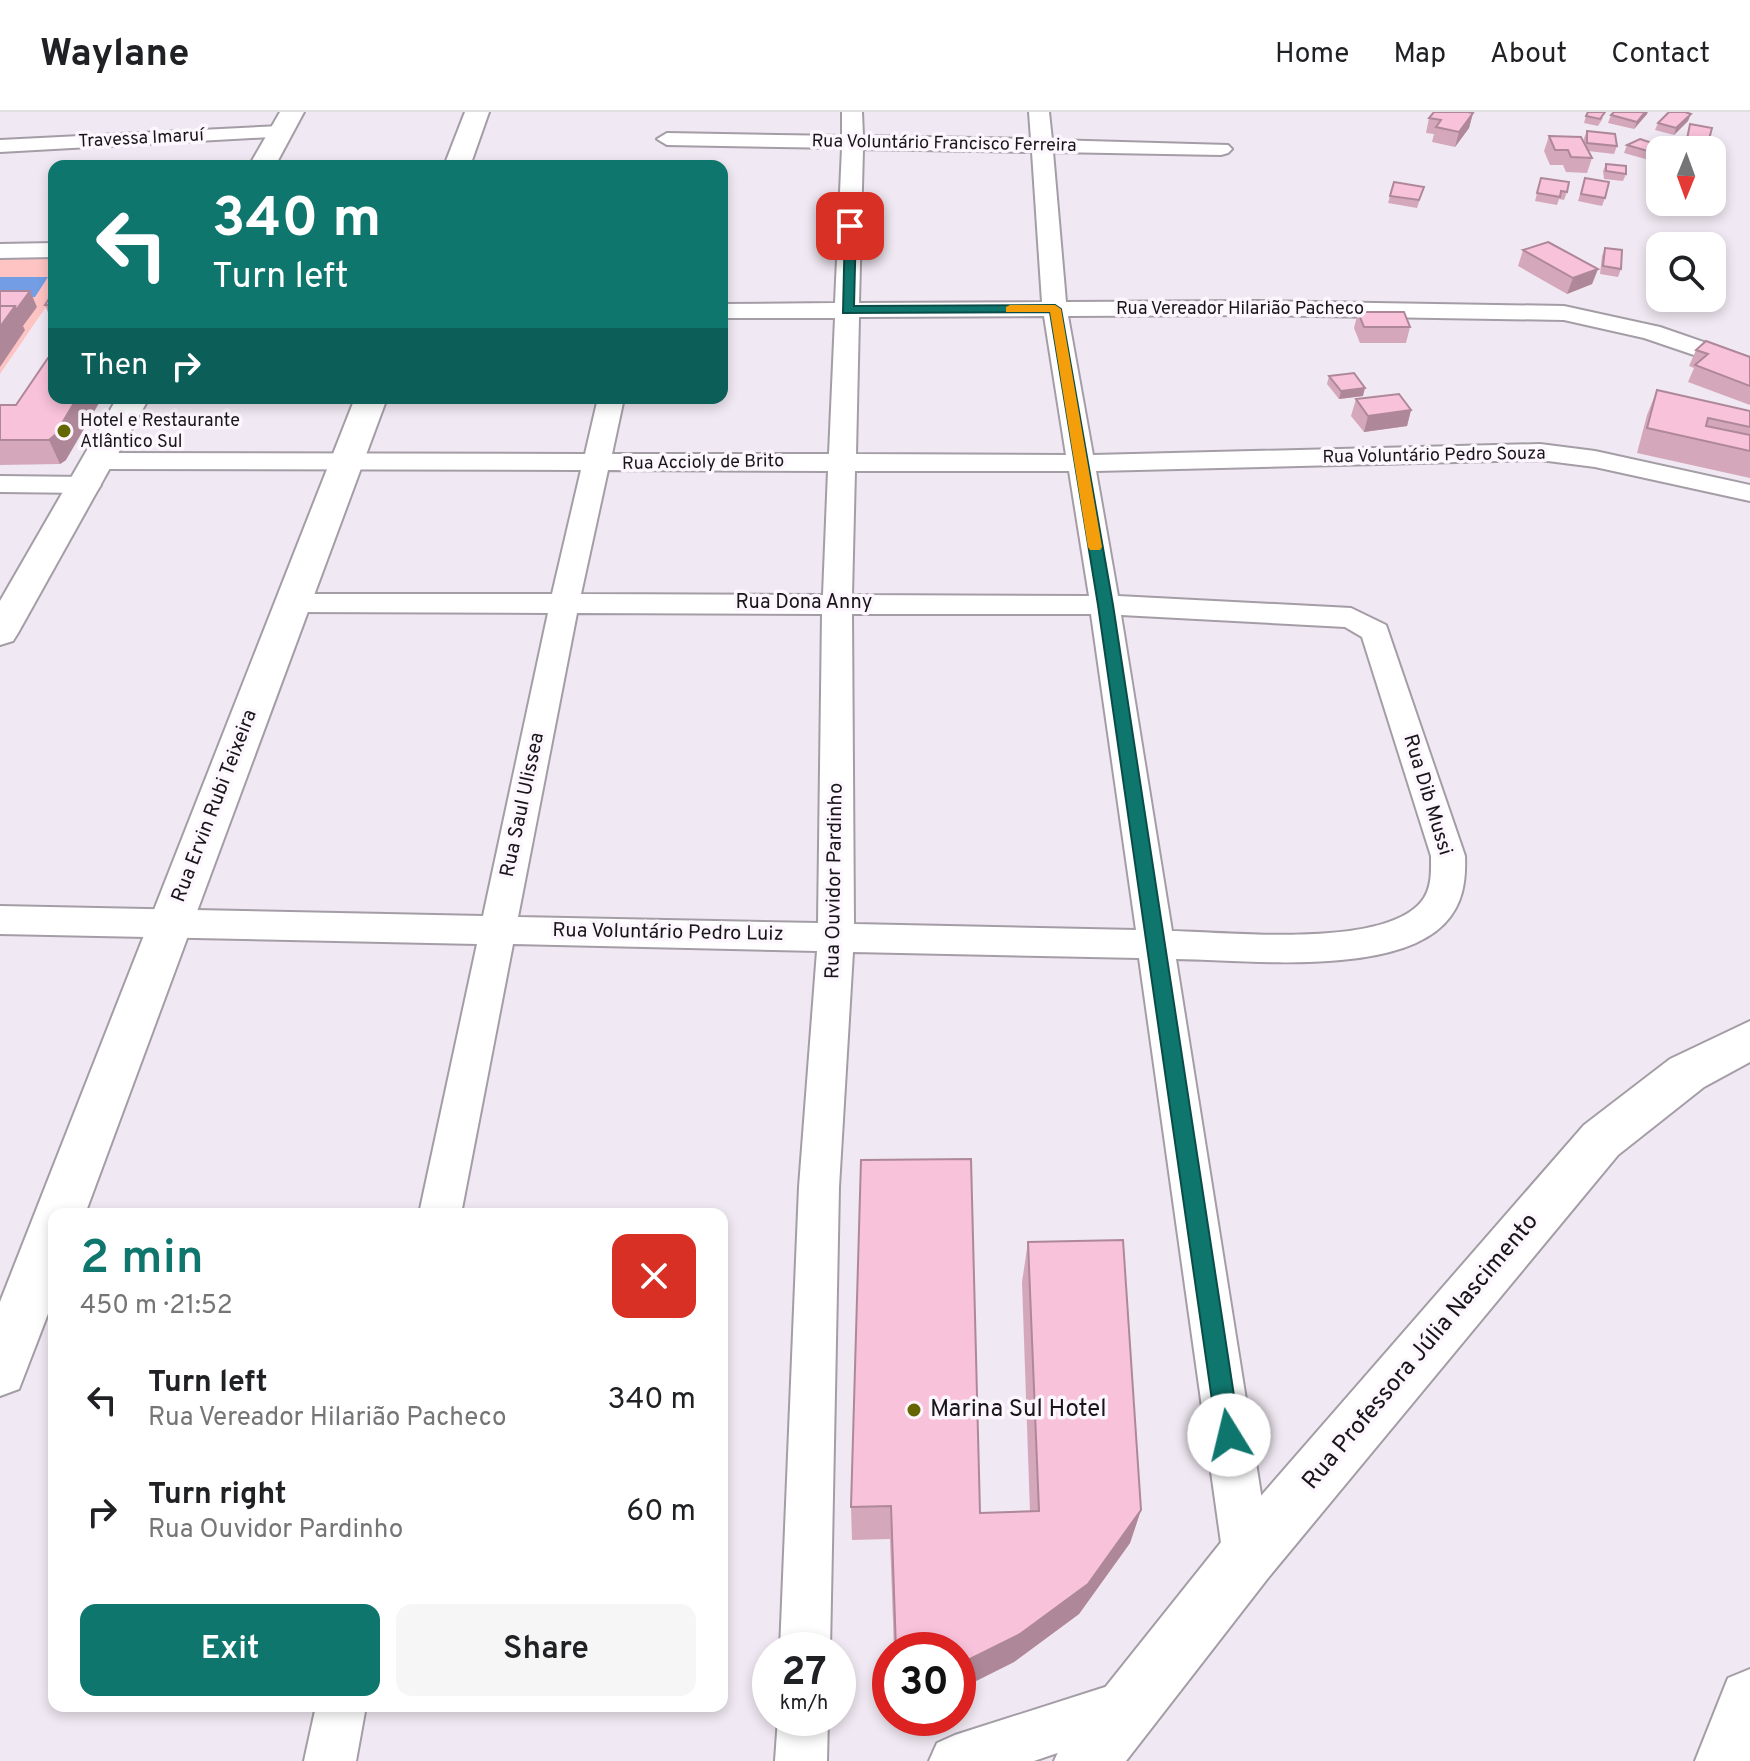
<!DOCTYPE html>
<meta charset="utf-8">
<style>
body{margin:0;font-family:Overpass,sans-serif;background:#f6f6f6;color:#202124;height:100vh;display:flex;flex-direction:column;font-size:30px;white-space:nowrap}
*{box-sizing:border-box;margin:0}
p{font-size:26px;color:#757577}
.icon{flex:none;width:44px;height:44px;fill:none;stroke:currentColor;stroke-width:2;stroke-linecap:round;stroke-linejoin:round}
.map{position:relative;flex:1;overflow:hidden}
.sheet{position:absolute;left:48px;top:1096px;width:680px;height:504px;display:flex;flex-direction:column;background:#fff;border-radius:16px;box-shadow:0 4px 12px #0003}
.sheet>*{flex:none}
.guide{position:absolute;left:48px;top:48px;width:680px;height:244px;border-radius:16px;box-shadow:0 4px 12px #0003;background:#0f766e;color:#fff;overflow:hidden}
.needle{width:52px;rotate:181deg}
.fabs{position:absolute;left:1646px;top:24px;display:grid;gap:16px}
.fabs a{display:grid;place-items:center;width:80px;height:80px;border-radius:16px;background:#fff;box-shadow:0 4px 12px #0003;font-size:40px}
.speed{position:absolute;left:752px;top:1520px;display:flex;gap:16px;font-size:40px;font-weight:700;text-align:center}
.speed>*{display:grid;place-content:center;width:104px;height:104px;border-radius:50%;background:#fff;box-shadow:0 4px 12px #0003;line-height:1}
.speed small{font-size:20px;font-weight:400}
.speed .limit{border:12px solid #d22;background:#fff;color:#111}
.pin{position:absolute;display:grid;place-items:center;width:68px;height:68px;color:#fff;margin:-34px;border-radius:16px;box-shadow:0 4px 12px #0006}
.me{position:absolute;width:88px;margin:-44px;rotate:351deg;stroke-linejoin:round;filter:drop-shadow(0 0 6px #0008)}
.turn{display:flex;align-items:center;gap:28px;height:168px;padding:0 32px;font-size:36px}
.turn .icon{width:104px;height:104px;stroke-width:2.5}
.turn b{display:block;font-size:56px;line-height:68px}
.then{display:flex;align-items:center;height:76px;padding:0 32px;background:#0003;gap:16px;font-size:30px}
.round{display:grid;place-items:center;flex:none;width:84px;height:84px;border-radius:16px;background:#f6f6f6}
.summary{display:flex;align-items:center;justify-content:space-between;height:136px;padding:0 32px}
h1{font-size:48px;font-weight:600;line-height:60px;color:#0f766e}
.primary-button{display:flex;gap:16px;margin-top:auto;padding:16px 32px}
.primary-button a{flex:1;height:92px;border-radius:16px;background:#0f766e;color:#fff;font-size:32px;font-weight:600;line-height:92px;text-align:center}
.primary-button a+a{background:#f6f6f6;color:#202124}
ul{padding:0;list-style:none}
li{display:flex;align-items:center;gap:24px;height:112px;padding:0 32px}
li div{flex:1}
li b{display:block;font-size:30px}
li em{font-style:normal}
header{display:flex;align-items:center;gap:48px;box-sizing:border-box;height:112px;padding:0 40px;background:#fff;border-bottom:2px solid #e0e0e0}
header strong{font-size:38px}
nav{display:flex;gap:44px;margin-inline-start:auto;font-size:28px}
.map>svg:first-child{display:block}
</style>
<header>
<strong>Waylane</strong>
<nav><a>Home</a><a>Map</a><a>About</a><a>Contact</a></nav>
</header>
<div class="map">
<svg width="1750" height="1649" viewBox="0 0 1750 1649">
<rect width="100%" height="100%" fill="#f0e8f2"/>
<polygon fill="#fec4c3" points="54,143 54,183 0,262 0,146"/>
<polygon fill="#739ee5" points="0,165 48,165 35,185 0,185"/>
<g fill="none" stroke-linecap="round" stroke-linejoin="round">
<g stroke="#a49da6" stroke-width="4">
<g id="minor">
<path d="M 842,0 L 862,0 L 863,24 L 1031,27 L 1029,0 L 1049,0 L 1052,28 L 1228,33 L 1232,37 L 1228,41 L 1221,43 L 1053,40 L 1066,190 L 1257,189 L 1564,194 L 1660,215 L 1750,246 L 1750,262 L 1644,226 L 1564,208 L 1257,203 L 1068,204 L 1093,343 L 1540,332 L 1595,339 L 1750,373 L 1750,389 L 1595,355 L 1540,348 L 1096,359 L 1118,484 L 1351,496 L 1386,513 L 1465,744 C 1466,769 1463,793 1444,812 C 1392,865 1245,848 1176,847 L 1271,1445 L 1264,1462 L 1247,1469 L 1230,1462 L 1223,1445 L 1139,846 L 853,840 L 839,1075 L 830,1538 L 780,1538 L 799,1075 L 817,839 L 513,832 L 461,1102 L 419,1102 L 477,832 L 0,822 L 0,794 L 483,804 L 548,501 L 292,500 L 282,498 L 277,491 L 282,484 L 292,482 L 552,482 L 581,358 L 99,357 L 89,355 L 86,349 L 89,343 L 99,341 L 585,342 L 598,286 L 624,286 L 612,342 L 829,342 L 835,206 L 722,206 L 722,192 L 835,191 L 842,36 L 667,33 L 657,27 L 667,21 L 842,24 ZM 863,37 L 1032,40 L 1042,190 L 859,191 ZM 1044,204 L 1066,343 L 856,342 L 859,205 ZM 608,358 L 828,359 L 823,483 L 581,482 ZM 855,359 L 1069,359 L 1089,484 L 852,483 ZM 577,501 L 822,502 L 818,811 L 518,805 ZM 852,502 L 1091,502 L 1136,818 L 854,812 ZM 1121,503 L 1345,515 L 1362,525 L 1431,744 C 1431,759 1432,773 1424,786 C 1390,838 1228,820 1172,819 Z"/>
<polygon points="281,14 291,20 288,24 0,40 0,28"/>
<polygon points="54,131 54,145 0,146 0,132"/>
<polygon points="0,364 87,365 97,367 101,373 97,379 87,381 0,380"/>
<polygon points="1124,1569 1142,1576 1149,1594 1142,1612 1034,1649 929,1649 937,1631 955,1623"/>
<polygon points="316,1594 366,1594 356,1649 304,1649"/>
<polygon points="778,1606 828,1606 827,1649 775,1649"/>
</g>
</g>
<g stroke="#a49da6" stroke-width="4">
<g id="tertiary">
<polygon points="1750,909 1750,950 1704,975 1618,1043 1268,1466 1126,1649 1054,1649 1064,1627 1226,1424 1584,1013 1670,947"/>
<polygon points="1750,1557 1750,1649 1695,1649 1728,1566"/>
</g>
</g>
<g stroke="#a49da6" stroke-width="4">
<g id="secondary">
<polygon points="280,0 304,0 275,54 249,54"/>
<polygon points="465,0 489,0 470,54 444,54"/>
<polygon points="117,286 149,286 18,521 13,529 0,533 0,489"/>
<polygon points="355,286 387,286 85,1102 54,1102 54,1186 19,1277 0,1284 0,1190"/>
</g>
</g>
<use href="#minor" fill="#fff" fill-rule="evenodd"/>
<use href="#tertiary" fill="#fff" fill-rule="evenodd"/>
<use href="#secondary" fill="#fff" fill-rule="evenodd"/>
</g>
<g fill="#d5a7bb">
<polygon points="1473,1 1469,16 1455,35 1432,30 1434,22 1426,21 1429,6"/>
<polygon points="1647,2 1634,17 1608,11 1611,3"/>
<polygon points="1586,4 1603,6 1598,14 1584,11"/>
<polygon points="1688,9 1674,23 1655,18 1658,11"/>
<polygon points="1690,12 1708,31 1705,38 1684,35"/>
<polygon points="1587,19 1617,34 1614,42 1588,39 1592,46 1587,61 1566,60 1563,53 1550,53 1544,39 1549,24 1584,31 1584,26"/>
<polygon points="1627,33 1661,34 1658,42 1649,48 1624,41"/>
<polygon points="1606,52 1626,62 1623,69 1604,67 1603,59"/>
<polygon points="1541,66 1567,80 1564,88 1559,87 1557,93 1535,89"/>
<polygon points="1585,66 1605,86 1602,94 1578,89"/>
<polygon points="1424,75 1417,96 1388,91 1390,84"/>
<polygon points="1605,136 1621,157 1618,165 1600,162 1602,144"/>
<polygon points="1523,138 1598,157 1592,172 1567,182 1518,154"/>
<polygon points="54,179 54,215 45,193"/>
<polygon points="1358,200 1410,215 1406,231 1360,231 1354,216"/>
<polygon points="1696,238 1750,245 1750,293 1688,270 1694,256 1689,254"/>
<polygon points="48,246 66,348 60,352 0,353 0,293 16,293"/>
<polygon points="1329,264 1363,284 1339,287 1327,272"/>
<polygon points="1657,278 1750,299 1750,366 1637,341 1647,303"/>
<polygon points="1356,287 1411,298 1407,314 1364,320 1351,304"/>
<polygon points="861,1048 980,1401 1030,1400 1022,1170 1028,1130 1141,1398 1130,1431 1079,1502 1014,1550 960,1577 958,1577 958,1538 894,1538 890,1427 852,1428 851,1395"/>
</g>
<g fill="#ae8899">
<polygon points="1645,0 1648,0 1647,2 1634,17 1637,10"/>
<polygon points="1473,1 1469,16 1455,35 1459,20"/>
<polygon points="1691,2 1688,9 1674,23 1676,16"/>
<polygon points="1661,34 1658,42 1649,48 1651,40"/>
<polygon points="1598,157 1592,172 1567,182 1573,166"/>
<polygon points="30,179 37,195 23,214 25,218 0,255 0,215 15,194"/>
<polygon points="1365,276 1363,284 1339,287 1341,279"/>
<polygon points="77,286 102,286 66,348 60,352 49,328"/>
<polygon points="1411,298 1407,314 1364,320 1368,304"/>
<polygon points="1141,1398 1130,1431 1079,1502 1014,1550 960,1577 964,1550"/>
</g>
<g fill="#f8c2da" stroke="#ae8899" stroke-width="2">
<polygon points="1434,0 1468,0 1473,1 1459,20 1436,15 1441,8 1429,6"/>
<polygon points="1588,0 1605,0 1600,7 1586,4"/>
<polygon points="1614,0 1645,0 1637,10 1611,3"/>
<polygon points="1669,0 1685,0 1691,2 1676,16 1658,11"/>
<polygon points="1690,12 1712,16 1708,31 1687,27"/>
<polygon points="1587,19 1615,22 1617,34 1587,31"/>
<polygon points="1549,24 1581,25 1592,46 1571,45 1568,38 1555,38"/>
<polygon points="1640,27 1661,34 1651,40 1627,33"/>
<polygon points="1606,52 1626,54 1626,62 1606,59"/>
<polygon points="1541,66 1569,70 1567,80 1561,79 1560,85 1537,81"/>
<polygon points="1585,66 1609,70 1605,86 1581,82"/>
<polygon points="1394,70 1424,75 1419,88 1390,84"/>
<polygon points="1548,130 1598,157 1573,166 1523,138"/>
<polygon points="1605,136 1622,138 1621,157 1603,154"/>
<polygon points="0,179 30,179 16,198 15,194 0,194"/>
<polygon points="54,179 54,193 45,193"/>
<polygon points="0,194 15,194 0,215"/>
<polygon points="1358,200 1404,200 1410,215 1364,215"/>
<polygon points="1706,229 1750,245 1750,274 1695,253 1708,242 1696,238"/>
<polygon points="48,246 54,246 54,286 77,286 55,323 49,328 0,328 0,293 16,293"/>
<polygon points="1354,261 1365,276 1341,279 1329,264"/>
<polygon points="1657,278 1750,299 1750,315 1708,306 1706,314 1750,323 1750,339 1647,316"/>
<polygon points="1399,282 1411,298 1368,304 1356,287"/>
<polygon points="971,1047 980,1401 1039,1399 1028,1130 1123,1128 1141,1398 1088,1472 1020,1522 964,1550 958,1549 958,1538 896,1538 891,1394 851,1395 861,1048"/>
</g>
<polygon fill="#0f766e" stroke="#0a4d48" stroke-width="2" points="850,111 856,114 854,194 1055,193 1061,197 1113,493 1240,1323 1237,1331 1229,1334 1221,1331 1217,1323 1098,493 1050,200 843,201 845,114"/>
<polygon fill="#f59e0b" points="1010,193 1055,193 1061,197 1102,435 1100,438 1090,438 1088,435 1050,200 1006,200 1006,195"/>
<g fill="#646601" stroke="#fdf6fe" stroke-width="3">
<circle cx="64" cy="319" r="8"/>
<circle cx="914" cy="1298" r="8"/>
</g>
<g text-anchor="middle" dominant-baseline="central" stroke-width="7" stroke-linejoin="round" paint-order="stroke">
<g font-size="18" fill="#191619" stroke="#fdf6fe">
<text transform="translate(141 27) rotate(-3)">Travessa Imaruí</text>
<text transform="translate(944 32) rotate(1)">Rua Voluntário Francisco Ferreira</text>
<text x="1240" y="197">Rua Vereador Hilarião Pacheco</text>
<text transform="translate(1434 344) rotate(-1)">Rua Voluntário Pedro Souza</text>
<text transform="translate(703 351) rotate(-1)">Rua Accioly de Brito</text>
</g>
<g font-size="18" fill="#191619" stroke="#fdf6fe" text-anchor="start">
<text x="80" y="309">Hotel e Restaurante<tspan x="80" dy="21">Atlântico Sul</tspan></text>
</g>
<g font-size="20" fill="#191619" stroke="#fdf6fe">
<text x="804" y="491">Rua Dona Anny</text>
<text transform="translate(1427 683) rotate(73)">Rua Dib Mussi</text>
<text transform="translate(523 693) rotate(-78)">Rua Saul Ulissea</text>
<text transform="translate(215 694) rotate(-69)">Rua Ervin Rubi Teixeira</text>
<text transform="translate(835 769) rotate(-89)">Rua Ouvidor Pardinho</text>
<text transform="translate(668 821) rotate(1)">Rua Voluntário Pedro Luiz</text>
</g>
<g font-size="24" fill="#191619" stroke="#fdf6fe">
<text transform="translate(1421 1240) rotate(-50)">Rua Professora Júlia Nascimento</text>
</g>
<g font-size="24" fill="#191619" stroke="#fdf6fe" text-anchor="start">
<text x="930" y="1298">Marina Sul Hotel</text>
</g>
</g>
</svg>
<div class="fabs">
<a><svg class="needle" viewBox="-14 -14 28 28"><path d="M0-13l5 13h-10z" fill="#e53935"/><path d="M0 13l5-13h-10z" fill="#757577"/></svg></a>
<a><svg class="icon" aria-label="search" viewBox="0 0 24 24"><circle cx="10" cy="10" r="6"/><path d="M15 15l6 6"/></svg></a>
</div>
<div class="speed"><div>27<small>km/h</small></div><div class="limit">30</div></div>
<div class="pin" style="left:850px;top:114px;background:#d93025"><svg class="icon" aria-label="arrive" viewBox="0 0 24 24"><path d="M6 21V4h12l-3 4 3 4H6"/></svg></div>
<svg class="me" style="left:1229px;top:1323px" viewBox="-20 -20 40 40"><circle r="19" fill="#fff"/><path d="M0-13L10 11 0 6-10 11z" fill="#0f766e"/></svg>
<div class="guide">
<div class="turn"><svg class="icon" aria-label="left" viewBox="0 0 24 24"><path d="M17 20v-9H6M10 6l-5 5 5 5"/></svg><div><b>340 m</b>Turn left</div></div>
<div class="then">Then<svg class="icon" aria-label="right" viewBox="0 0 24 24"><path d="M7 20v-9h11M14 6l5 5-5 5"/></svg></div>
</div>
<section class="sheet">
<div class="summary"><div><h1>2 min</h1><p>450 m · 21:52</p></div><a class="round" style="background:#d93025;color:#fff"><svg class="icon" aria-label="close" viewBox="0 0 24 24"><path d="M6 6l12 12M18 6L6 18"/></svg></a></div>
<ul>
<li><svg class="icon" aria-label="left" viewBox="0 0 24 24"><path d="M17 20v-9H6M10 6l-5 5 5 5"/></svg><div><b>Turn left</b><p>Rua Vereador Hilarião Pacheco</p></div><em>340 m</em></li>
<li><svg class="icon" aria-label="right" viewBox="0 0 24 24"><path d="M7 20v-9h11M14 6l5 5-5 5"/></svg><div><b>Turn right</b><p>Rua Ouvidor Pardinho</p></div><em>60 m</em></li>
</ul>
<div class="primary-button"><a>Exit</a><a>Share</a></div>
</section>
</div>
